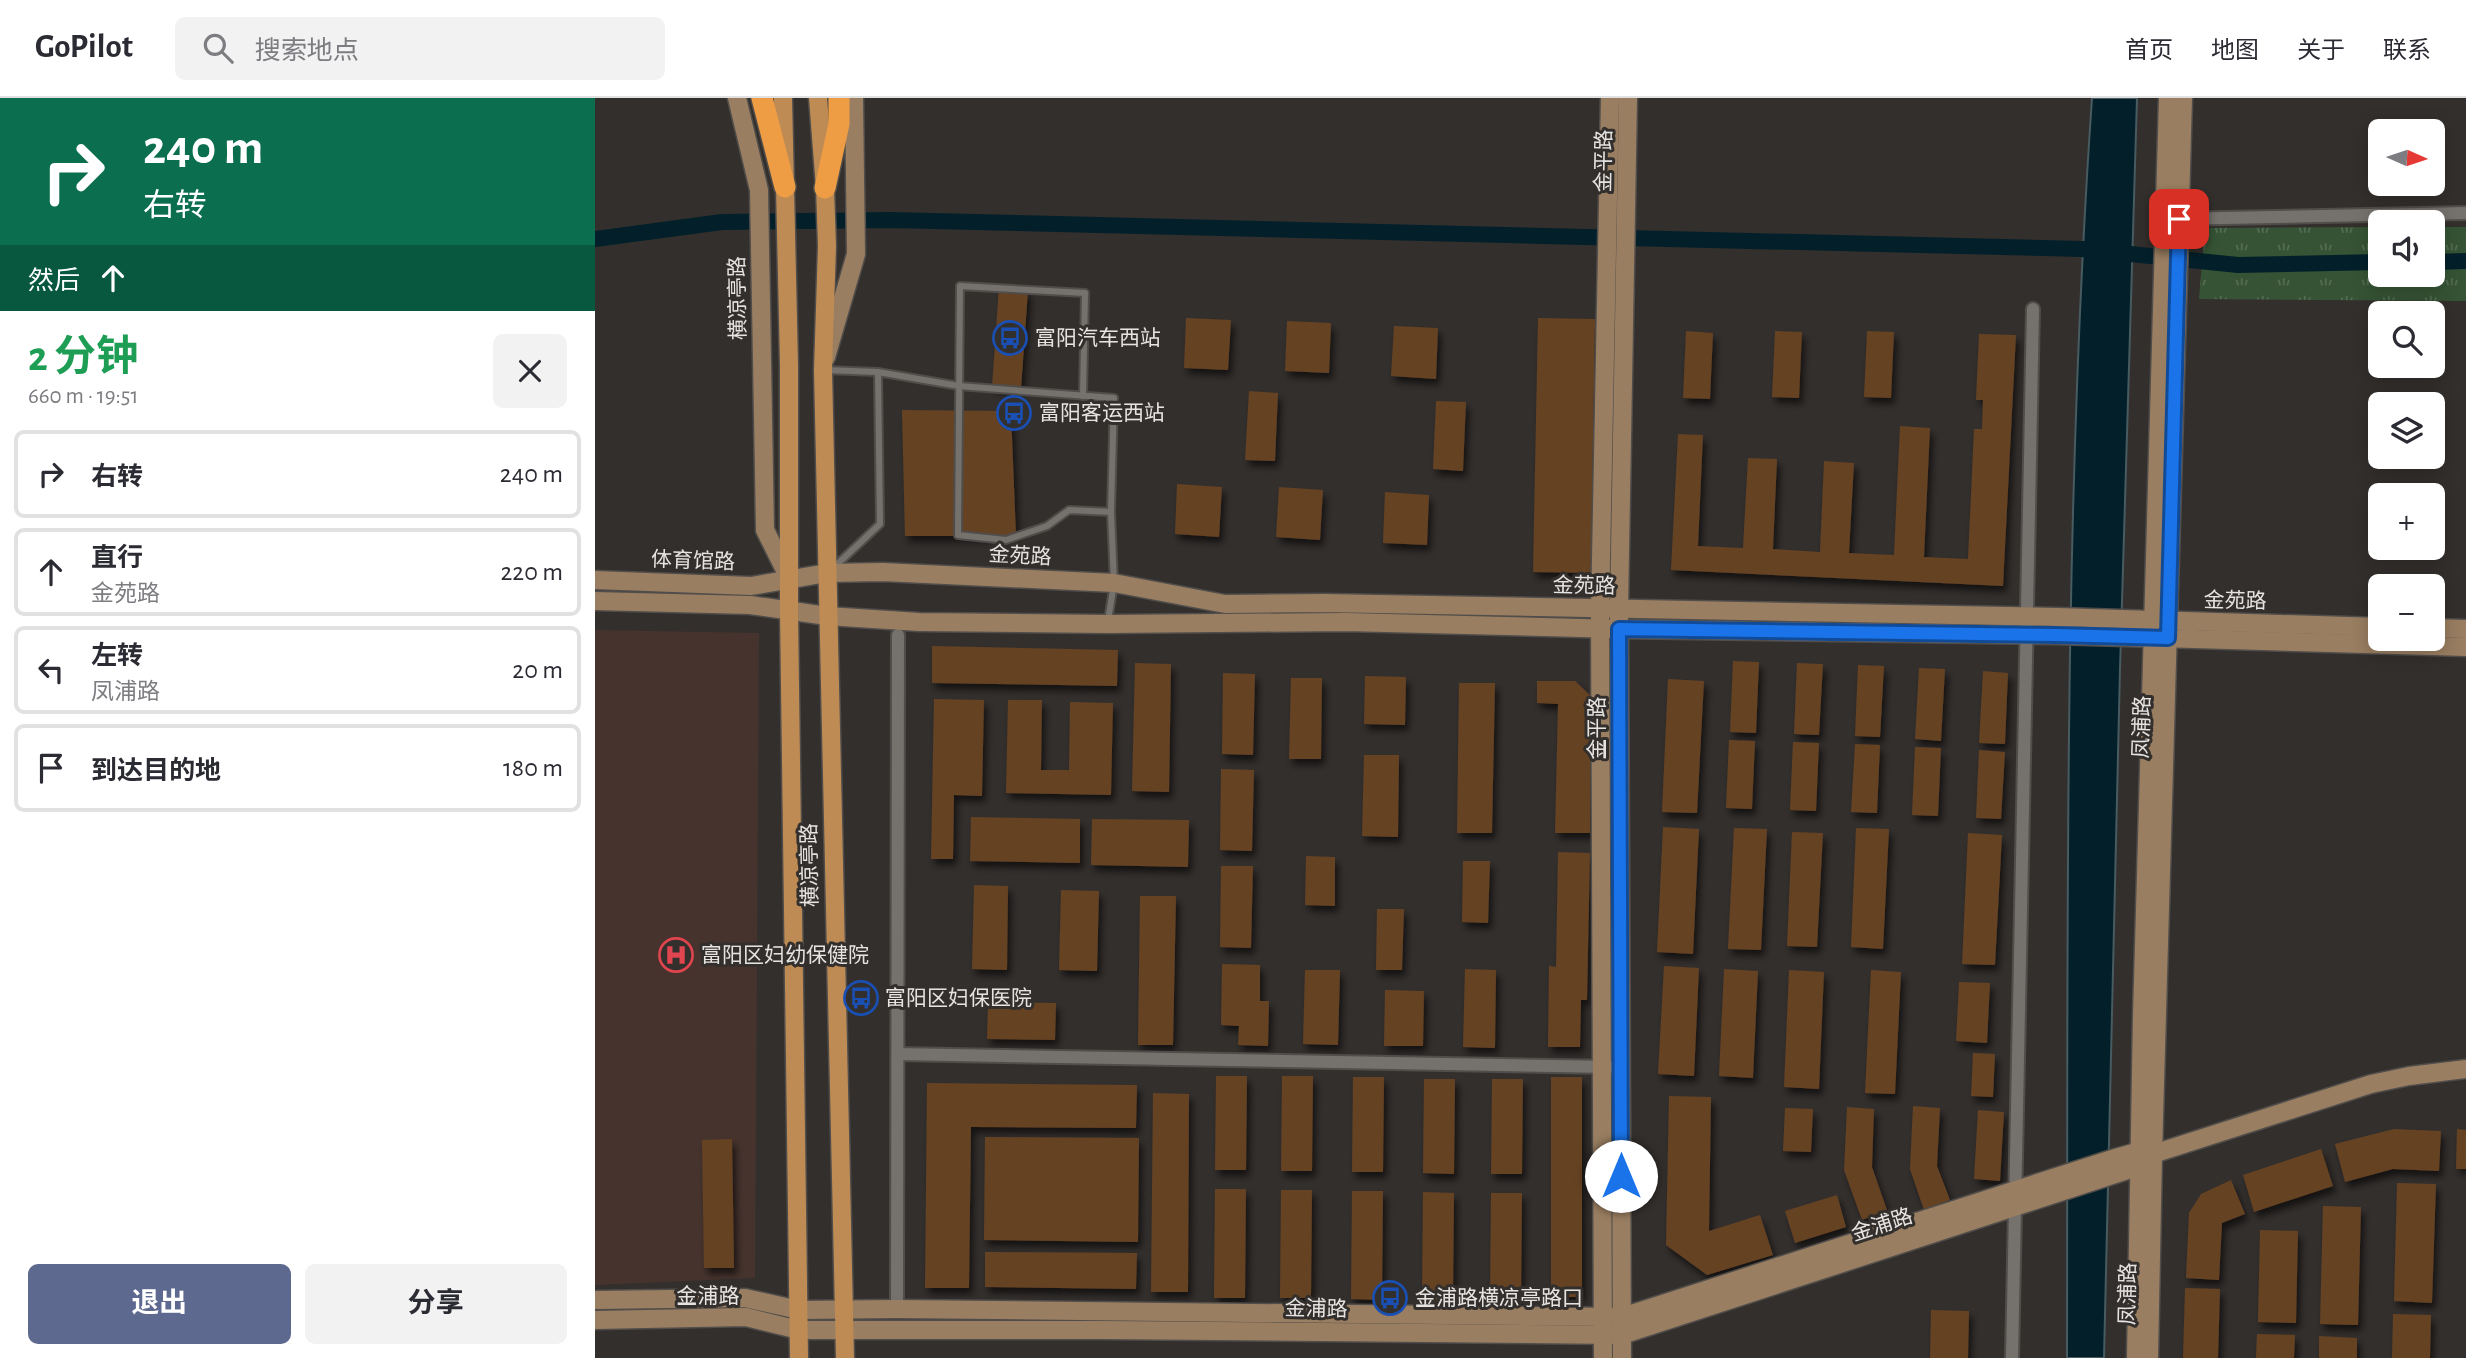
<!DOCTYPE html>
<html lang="zh">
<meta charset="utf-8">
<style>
body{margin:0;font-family:"Alegreya Sans","Noto Sans SC",sans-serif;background:#f2f2f3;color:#2b2b33;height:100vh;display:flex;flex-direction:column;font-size:26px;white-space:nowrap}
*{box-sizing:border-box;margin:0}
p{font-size:23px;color:#7c7c81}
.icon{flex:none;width:38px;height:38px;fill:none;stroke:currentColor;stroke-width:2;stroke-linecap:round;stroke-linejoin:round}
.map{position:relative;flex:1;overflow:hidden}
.drawer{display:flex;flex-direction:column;background:#fff;width:595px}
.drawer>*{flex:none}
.banner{background:#0b6e4f;color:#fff;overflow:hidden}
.needle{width:46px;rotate:93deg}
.controls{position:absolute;left:1773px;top:21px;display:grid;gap:14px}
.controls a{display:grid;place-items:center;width:77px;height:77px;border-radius:10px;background:#fff;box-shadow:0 4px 18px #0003;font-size:35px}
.pin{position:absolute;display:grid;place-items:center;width:60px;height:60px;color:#fff;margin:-30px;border-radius:14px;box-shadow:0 4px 10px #0006}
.me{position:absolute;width:77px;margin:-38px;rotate:0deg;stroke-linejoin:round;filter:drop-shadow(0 0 5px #0008)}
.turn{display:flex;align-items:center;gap:24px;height:147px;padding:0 28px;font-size:32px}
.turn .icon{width:91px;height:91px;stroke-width:2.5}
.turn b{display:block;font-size:49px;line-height:60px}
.then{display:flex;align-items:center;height:66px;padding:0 28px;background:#0003;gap:14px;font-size:26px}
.round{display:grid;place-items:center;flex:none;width:74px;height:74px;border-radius:10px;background:#f2f2f3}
.overview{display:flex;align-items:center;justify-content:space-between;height:119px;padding:0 28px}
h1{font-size:42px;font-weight:700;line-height:52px;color:#1e9e55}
.cta{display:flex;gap:14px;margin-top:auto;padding:14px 28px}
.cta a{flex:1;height:80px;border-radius:10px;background:#5d698e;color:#fff;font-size:28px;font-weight:700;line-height:80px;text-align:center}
.cta a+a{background:#f2f2f3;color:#2b2b33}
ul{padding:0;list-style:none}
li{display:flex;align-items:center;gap:21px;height:88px;margin:0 14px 10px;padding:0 14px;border:4px solid #e1e1e2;border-radius:10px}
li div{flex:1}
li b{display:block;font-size:26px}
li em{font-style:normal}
header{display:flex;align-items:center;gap:42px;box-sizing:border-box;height:98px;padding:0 35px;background:#fff;border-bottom:2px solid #e1e1e2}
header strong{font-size:33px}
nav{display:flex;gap:38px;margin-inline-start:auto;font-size:24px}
.search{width:490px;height:63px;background:#f2f2f3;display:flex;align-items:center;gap:18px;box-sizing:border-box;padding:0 24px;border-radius:10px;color:#7c7c81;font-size:26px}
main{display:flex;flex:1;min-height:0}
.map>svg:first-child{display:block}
</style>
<header>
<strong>GoPilot</strong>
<div class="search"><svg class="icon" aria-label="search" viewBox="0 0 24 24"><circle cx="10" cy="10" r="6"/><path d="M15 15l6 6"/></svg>搜索地点</div>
<nav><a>首页</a><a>地图</a><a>关于</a><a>联系</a></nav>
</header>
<main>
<section class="drawer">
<div class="banner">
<div class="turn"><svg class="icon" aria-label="right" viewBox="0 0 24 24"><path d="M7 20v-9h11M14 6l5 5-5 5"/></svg><div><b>240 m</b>右转</div></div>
<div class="then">然后<svg class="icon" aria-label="ahead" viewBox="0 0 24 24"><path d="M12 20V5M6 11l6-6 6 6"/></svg></div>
</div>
<div class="overview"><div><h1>2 分钟</h1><p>660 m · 19:51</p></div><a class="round"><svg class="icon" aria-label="close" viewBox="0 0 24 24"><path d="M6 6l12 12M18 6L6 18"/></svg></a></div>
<ul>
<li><svg class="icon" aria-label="right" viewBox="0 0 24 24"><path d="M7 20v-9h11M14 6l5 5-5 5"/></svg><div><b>右转</b></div><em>240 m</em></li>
<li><svg class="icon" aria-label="ahead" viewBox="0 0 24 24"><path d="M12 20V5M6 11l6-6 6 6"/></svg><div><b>直行</b><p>金苑路</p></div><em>220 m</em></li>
<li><svg class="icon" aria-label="left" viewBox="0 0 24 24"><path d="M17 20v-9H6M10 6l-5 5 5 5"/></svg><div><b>左转</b><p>凤浦路</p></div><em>20 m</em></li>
<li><svg class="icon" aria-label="arrive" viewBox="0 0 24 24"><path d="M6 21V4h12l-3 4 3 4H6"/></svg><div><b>到达目的地</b></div><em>180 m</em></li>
</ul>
<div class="cta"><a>退出</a><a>分享</a></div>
</section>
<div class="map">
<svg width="1871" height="1260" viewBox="0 0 1871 1260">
<defs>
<pattern id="grass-tufts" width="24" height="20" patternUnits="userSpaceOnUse" patternTransform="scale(1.75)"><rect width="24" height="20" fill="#365435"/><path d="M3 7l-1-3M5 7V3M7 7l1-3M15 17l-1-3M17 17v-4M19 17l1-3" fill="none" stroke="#536c52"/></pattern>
<filter id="shadow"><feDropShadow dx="3.5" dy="6" stdDeviation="3.5" flood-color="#0009"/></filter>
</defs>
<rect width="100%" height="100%" fill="#332f2d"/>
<polygon fill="#46332d" points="0,532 164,535 160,1180 0,1187"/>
<polygon fill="url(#grass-tufts)" points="1785,129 1785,177 1838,177 1838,129 1871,129 1871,203 1604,201 1610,130"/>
<path fill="#03202a" stroke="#475b61" stroke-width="2" d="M 1497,0 L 1542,0 L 1525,571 L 1509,1260 L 1472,1260 C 1473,840 1468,419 1497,0 Z"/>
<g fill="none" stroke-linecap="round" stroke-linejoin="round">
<g stroke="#03202a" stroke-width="16">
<polyline points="0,141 127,124 295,122 1487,151 1643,167 1785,164"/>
<polyline points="1838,164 1871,163"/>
</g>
</g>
<g fill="#654224" filter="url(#shadow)">
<polygon points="404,189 433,192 426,291 397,289"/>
<polygon points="591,220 636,222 633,272 589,270"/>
<polygon points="943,220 1000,221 996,475 938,474"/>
<polygon points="692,223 736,225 734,275 690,273"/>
<polygon points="799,228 843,230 841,281 796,278"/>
<polygon points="1091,233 1118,235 1115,301 1088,300"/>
<polygon points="1180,233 1207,234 1204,300 1177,299"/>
<polygon points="1272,233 1299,234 1296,300 1269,299"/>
<polygon points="1384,236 1421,237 1408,488 1076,472 1083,336 1108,337 1103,448 1148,450 1153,360 1182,361 1178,451 1225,454 1229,363 1259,365 1254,455 1299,457 1305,328 1335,330 1329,459 1373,461 1379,331 1387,331 1388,302 1381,302"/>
<polygon points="654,293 683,295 680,363 650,362"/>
<polygon points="841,303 871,304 868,373 838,371"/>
<polygon points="307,312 416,313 421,438 310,438"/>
<polygon points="582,386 627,389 624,439 580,436"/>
<polygon points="684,389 728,392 725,442 681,439"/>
<polygon points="790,394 834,397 832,447 788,445"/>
<polygon points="337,548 523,552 522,588 337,585"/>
<polygon points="1138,563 1164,564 1161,635 1135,634"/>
<polygon points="540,565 576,566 574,694 537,693"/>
<polygon points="1202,565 1228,566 1224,637 1199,636"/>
<polygon points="1263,567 1289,568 1285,639 1260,638"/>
<polygon points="1324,570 1350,571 1346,643 1320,641"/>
<polygon points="1388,573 1413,575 1410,646 1384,645"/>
<polygon points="628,575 660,576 658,657 627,656"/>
<polygon points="770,578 811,579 810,627 769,626"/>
<polygon points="696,580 727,580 726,661 694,661"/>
<polygon points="1073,581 1109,583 1102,715 1067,714"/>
<polygon points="942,583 980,583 995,597 995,735 960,735 963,606 942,605"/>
<polygon points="864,585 900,585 897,735 862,735"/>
<polygon points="339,601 389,602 387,698 359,697 358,761 336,761"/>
<polygon points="413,602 447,602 446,672 474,672 475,604 518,605 516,697 411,695"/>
<polygon points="1134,642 1160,643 1157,711 1131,710"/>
<polygon points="1198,644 1224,645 1221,713 1195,712"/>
<polygon points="1260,646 1285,647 1282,715 1256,714"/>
<polygon points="1320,649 1346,650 1343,718 1317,717"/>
<polygon points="1384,652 1410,654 1406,721 1381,720"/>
<polygon points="769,657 804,657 803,739 767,738"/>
<polygon points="626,671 659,672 657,753 625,752"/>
<polygon points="376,719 485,721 485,765 375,763"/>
<polygon points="497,721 594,722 593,769 496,767"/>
<polygon points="1068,729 1104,731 1098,856 1062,854"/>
<polygon points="1139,730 1172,731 1166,852 1133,851"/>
<polygon points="1261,730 1294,731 1288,851 1256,849"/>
<polygon points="1197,734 1228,735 1222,849 1192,848"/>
<polygon points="1373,735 1407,737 1400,867 1367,866"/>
<polygon points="963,754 995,755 992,902 986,902 985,949 953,949 954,868 961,869"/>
<polygon points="711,758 740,759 740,808 710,807"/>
<polygon points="868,763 895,763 893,825 867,824"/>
<polygon points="626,768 658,768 656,850 625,849"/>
<polygon points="379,787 413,788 412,872 377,871"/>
<polygon points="466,792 504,793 502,873 464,872"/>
<polygon points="545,798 581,798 578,947 543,947"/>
<polygon points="782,811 809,811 807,872 781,872"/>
<polygon points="627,866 665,867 665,903 674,903 673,948 643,947 644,928 626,927"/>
<polygon points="1069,868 1104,870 1099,978 1063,976"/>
<polygon points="870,871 901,872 900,950 868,949"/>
<polygon points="1129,871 1163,873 1158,980 1124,978"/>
<polygon points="710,872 745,872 743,947 708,946"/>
<polygon points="1194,872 1229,874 1224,991 1189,989"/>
<polygon points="1276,872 1306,874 1300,996 1270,995"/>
<polygon points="1364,884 1395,885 1392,945 1361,943"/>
<polygon points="790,892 829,893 828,948 789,948"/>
<polygon points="393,904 461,905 460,942 392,941"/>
<polygon points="1378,955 1400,956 1398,999 1376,998"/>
<polygon points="621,978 652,978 651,1072 620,1072"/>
<polygon points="687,978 718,978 717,1073 686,1073"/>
<polygon points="758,979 789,979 788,1074 757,1074"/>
<rect x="956" y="979" width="31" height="220"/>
<polygon points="829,981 860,981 859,1076 828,1075"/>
<polygon points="897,981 928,981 927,1076 896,1076"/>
<polygon points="332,985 542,987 541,1030 376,1029 374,1190 330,1190"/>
<polygon points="558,995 594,996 593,1194 556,1194"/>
<polygon points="1074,998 1116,999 1114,1133 1165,1117 1178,1157 1112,1177 1071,1147"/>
<polygon points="1318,1008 1345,1010 1342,1068 1355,1102 1329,1112 1315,1071"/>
<polygon points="1252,1009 1279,1011 1277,1069 1292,1112 1267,1122 1249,1072"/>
<polygon points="1190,1010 1218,1011 1216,1054 1188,1053"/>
<polygon points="1383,1012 1409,1014 1405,1083 1379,1081"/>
<polygon points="1799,1031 1846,1033 1844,1073 1798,1071 1750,1084 1740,1046"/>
<polygon points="1862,1031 1871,1032 1871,1071 1861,1071"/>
<polygon points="390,1039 544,1040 543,1144 389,1142"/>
<polygon points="137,1041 139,1170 109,1170 107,1042"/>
<polygon points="1726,1051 1738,1088 1659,1114 1648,1077"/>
<polygon points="1636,1082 1650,1116 1627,1125 1624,1182 1591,1180 1594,1115 1606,1096"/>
<polygon points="1802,1085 1841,1086 1837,1205 1799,1203"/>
<polygon points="620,1091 651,1091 650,1200 619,1200"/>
<polygon points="686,1092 717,1092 716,1200 685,1200"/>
<polygon points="757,1093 788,1093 787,1202 756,1201"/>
<polygon points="828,1094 859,1095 858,1203 827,1203"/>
<polygon points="896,1095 927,1095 926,1204 895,1203"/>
<polygon points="1242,1097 1251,1129 1200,1145 1190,1113"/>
<polygon points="1728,1108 1766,1109 1763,1227 1725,1226"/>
<polygon points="1665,1132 1703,1133 1701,1225 1663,1224"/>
<polygon points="390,1154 542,1155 541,1191 390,1189"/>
<polygon points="1590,1190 1625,1191 1623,1260 1588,1260"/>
<polygon points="1336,1212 1374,1213 1373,1260 1335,1260"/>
<polygon points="1798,1216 1836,1217 1835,1260 1797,1260"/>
<polygon points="1662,1236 1700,1237 1699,1260 1661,1260"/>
<polygon points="1724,1238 1762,1240 1762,1260 1724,1260"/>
</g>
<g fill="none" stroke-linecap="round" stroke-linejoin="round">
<g stroke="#504d4a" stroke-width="10">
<g id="lane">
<polyline points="230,272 283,274 364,288 519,300 516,414 519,485 513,523"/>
<polyline points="488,298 490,195 365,188 363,437 411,442 452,428 474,412 516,414"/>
<polyline points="236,472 285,426 283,274"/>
</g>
</g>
<g stroke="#504d4a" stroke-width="16">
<g id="street">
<polyline points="1577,121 1871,115"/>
<polyline points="303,956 1015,969"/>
<polyline points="302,1211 303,537"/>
<polyline points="1417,1260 1438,211"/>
</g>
</g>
<g stroke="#504d4a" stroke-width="21">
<g id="secondary">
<polyline points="142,0 164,92 170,432 194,480"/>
<polyline points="231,259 261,156 259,0"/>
<polyline points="0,482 156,488 232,475 288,474 519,485 630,506 729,505 1463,519 1785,529"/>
<polyline points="0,503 155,507 232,518 324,524 513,526 751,524 1024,531 1461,537 1871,549"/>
<polyline points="1838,530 1871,531"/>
<polyline points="0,1202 150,1200 204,1212 302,1211 1027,1219 1517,1061 1545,1053 1558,1056 1776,986 1814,978 1871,971"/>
<polyline points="0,1222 151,1219 204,1232 509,1232 1027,1237 1545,1068 1558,1056"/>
<polyline points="1008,1260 1005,512 1015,0"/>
<polyline points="1027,1260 1024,512 1033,0"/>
<polyline points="1541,1260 1547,918 1573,0"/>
<polyline points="1554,1260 1558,1056 1588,0"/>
</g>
</g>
<g stroke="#504d4a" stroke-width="21">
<g id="primary">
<polyline points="188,0 194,267 194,513 204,1260"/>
<polyline points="223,0 230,90 232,148 228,272 250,1260"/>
</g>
</g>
<g stroke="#504d4a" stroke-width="24">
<g id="highway">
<polyline points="167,0 190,89"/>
<polyline points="230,90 244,26 244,0"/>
</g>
</g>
<use href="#lane" stroke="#75716d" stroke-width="6"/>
<use href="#street" stroke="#75716d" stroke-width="12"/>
<use href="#secondary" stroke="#997e61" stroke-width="18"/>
<use href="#primary" stroke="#be8b54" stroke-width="18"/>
<use href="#highway" stroke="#ee9d44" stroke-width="21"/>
</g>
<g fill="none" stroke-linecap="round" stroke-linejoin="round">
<g stroke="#114b97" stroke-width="18">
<polyline id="route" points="1026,1078 1024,531 1461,537 1573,540 1584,121"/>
</g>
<use href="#route" stroke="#1a73e8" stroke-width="12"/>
</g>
<defs>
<g id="bus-ring" transform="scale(1.75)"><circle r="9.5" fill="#332f2d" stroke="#1a4fb4" stroke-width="1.5"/><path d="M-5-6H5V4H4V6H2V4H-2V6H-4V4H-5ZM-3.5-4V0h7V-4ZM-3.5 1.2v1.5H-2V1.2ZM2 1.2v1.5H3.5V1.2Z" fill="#1a4fb4"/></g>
<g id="hospital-ring" transform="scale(1.75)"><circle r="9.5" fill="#332f2d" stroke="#e0444e" stroke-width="1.5"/><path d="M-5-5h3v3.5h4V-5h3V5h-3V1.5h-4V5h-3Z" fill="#e0444e"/></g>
</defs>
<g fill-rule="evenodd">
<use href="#bus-ring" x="415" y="240"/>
<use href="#bus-ring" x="419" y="315"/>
<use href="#hospital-ring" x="81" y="857"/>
<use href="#bus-ring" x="266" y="900"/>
<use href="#bus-ring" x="795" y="1200"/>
</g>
<g text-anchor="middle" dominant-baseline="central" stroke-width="6" stroke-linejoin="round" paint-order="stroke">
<g font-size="21" fill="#e6e4e2" stroke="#332f2d">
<text transform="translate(1009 63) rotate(-89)">金平路</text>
<text transform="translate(143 200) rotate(-91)">横凉亭路</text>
<text transform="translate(425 458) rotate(3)">金苑路</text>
<text transform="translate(98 463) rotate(2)">体育馆路</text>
<text transform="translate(989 488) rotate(1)">金苑路</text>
<text transform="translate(1640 503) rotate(1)">金苑路</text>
<text transform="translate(1547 629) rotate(-88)">凤浦路</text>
<text transform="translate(1002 630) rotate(-90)">金平路</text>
<text transform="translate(215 767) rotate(-91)">横凉亭路</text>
<text transform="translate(1287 1127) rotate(-18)">金浦路</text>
<text transform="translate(1533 1196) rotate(-89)">凤浦路</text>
<text x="113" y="1198">金浦路</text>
<text transform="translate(721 1211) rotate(1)">金浦路</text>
</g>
<g font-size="21" fill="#e6e4e2" stroke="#332f2d" text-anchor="start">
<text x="440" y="240">富阳汽车西站</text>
<text x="444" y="315">富阳客运西站</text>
<text x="106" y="857">富阳区妇幼保健院</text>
<text x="290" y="900">富阳区妇保医院</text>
<text x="820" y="1200">金浦路横凉亭路口</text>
</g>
</g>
</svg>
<div class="controls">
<a><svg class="needle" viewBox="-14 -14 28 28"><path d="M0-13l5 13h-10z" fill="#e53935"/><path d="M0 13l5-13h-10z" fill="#7c7c81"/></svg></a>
<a><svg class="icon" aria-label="sound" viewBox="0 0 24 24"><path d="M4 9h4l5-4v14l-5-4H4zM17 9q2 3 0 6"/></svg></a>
<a><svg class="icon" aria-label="search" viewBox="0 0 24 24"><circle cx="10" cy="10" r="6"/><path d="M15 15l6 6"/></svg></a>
<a><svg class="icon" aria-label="layers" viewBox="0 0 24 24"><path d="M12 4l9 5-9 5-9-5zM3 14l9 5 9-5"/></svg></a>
<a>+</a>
<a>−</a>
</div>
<div class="pin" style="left:1584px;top:121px;background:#d93025"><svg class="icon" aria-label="arrive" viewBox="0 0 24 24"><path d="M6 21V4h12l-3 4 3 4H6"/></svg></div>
<svg class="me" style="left:1026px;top:1078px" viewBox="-20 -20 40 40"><circle r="19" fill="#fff"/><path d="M0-13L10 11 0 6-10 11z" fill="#1a73e8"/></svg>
</div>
</main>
